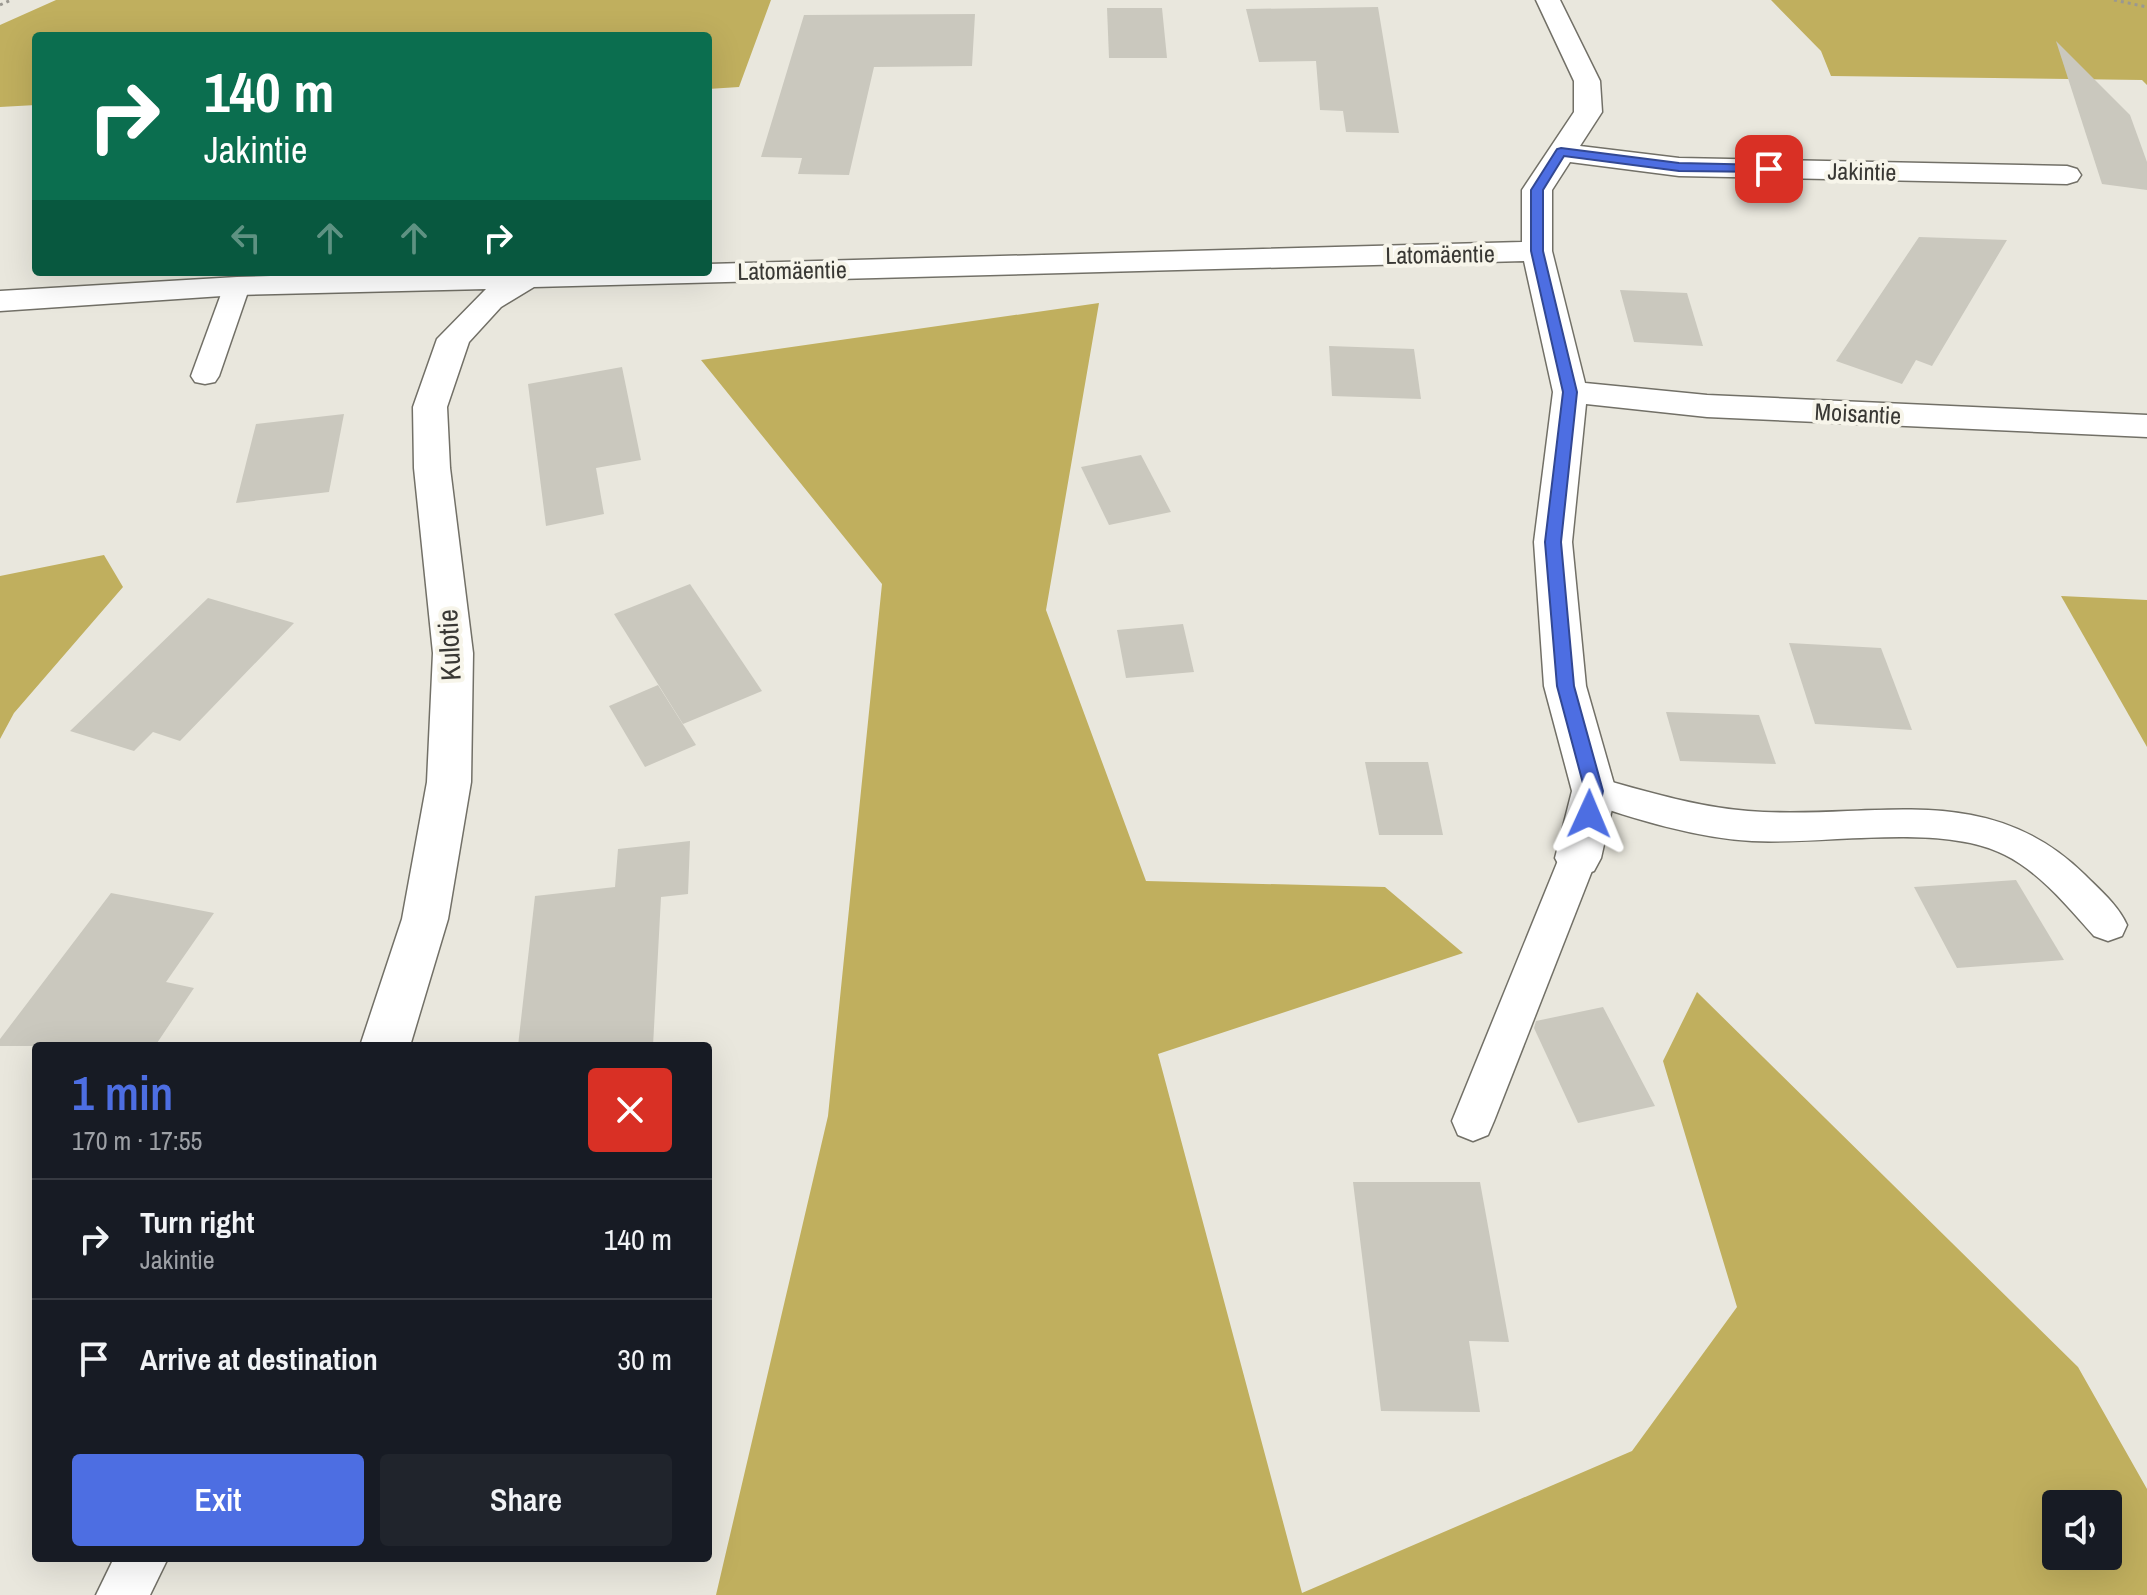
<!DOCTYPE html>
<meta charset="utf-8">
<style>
body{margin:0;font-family:"Archivo Narrow",sans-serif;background:#20242c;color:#f1f3f6;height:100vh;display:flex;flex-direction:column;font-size:30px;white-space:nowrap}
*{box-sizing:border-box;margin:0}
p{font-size:26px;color:#9ea1a6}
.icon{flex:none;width:44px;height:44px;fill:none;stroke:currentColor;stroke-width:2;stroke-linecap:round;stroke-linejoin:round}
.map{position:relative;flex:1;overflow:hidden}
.sheet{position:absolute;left:32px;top:1042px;width:680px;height:520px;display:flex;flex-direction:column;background:#171b24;border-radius:8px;box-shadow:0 8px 32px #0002}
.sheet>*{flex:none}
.guide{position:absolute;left:32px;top:32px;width:680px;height:244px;border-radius:8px;box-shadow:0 8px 32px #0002;background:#0b6e4f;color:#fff;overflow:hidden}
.tools{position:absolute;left:2042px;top:1490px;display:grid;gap:16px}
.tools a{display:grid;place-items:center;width:80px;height:80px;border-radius:8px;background:#171b24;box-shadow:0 8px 32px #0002;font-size:40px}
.pin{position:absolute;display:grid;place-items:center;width:68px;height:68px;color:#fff;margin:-34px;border-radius:16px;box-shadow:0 4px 12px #0006}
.me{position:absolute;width:88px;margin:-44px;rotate:1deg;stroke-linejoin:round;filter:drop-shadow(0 0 6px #0008)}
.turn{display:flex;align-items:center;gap:28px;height:168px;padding:0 40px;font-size:36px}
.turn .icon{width:104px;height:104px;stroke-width:2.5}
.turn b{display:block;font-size:56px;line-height:68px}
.lanes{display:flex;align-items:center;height:76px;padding:0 40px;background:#0003;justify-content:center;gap:40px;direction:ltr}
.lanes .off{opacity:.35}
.round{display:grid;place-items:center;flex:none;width:84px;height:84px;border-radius:8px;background:#20242c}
.headline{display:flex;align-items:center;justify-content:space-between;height:136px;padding:0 40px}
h1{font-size:48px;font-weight:600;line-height:60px;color:#4d6ee2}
.primary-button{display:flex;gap:16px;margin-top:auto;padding:16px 40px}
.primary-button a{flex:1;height:92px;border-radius:8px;background:#4d6ee2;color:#fff;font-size:32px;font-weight:600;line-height:92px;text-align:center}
.primary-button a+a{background:#20242c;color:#f1f3f6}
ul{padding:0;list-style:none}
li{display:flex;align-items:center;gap:24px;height:120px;padding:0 40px;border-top:2px solid #363941}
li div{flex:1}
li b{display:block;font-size:30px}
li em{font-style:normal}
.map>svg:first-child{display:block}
</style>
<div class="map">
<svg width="2147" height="1595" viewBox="0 0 2147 1595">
<rect width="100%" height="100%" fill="#e9e7dd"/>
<g fill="#c0af5e" fill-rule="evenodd">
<polygon points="56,0 771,0 739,87 708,89 708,36 36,36 36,105 0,107 0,25"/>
<polygon points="1771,0 2147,0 2147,85 2142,80 1831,76 1821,51"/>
<path d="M 1099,303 L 1046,610 L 1146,881 L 1385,887 L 1463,953 L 1158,1054 L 1302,1593 L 1632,1451 L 1737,1307 L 1663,1061 L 1697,992 L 2078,1367 L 2147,1489 L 2147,1595 L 716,1595 L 828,1116 L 882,584 L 701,360 ZM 2056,1504 L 2108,1504 L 2108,1556 L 2056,1556 Z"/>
<polygon points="104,555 123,587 14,713 0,739 0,576"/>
<polygon points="2061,596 2147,600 2147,747"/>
</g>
<g fill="#cac8be">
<polygon points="1378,7 1399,133 1346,132 1343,111 1320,110 1316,61 1259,62 1246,9"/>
<polygon points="1107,8 1162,8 1167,58 1109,58"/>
<polygon points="975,14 972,66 874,67 849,175 798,174 802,158 761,157 804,15"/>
<polygon points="2056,41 2130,115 2147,162 2147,190 2102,184"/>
<polygon points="1919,237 2007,240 1932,366 1916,360 1902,384 1836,361"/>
<polygon points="1620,290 1687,293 1703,346 1634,342"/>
<polygon points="1329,346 1414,349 1421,399 1332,396"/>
<polygon points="622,367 641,460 596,468 604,514 546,526 528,384"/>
<polygon points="344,414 329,492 236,503 256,424"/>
<polygon points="1141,455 1171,512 1109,525 1081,467"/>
<polygon points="690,584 762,691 683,724 614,614"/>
<polygon points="208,598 294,623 180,741 153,732 134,751 70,731"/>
<polygon points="1183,624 1194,672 1126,678 1117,630"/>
<polygon points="1789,643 1881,648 1912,730 1815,724"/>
<polygon points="658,685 696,745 645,767 609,706"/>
<polygon points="1666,712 1759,715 1776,764 1680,761"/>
<polygon points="1365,762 1428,762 1443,835 1379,835"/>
<polygon points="690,841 688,894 661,897 653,1046 518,1046 535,896 615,887 618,849"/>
<polygon points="2016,880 2064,960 1957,968 1914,887"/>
<polygon points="111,893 214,913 166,982 194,988 155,1046 0,1046 0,1039"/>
<polygon points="1603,1007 1655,1106 1578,1123 1534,1028 1536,1021"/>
<polygon points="1353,1182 1480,1182 1509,1342 1469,1341 1480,1412 1381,1411"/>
</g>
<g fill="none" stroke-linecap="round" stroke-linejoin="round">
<g stroke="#727067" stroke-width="3">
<g id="lane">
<polygon points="237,278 246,281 250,286 219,376 215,382 205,384 195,382 191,376 224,286 228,281"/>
<path d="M 1594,777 C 1645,791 1696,807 1748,811 C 1870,821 1985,777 2084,874 C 2100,890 2118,905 2127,925 L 2122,936 L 2108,941 L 2094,936 C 2068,907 2041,873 2005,855 C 1942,822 1824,845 1752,841 C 1695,838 1636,819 1581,801 L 1576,791 L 1581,781 Z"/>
<polygon points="1578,843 1591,847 1597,858 1494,1121 1488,1135 1473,1141 1458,1135 1452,1121 1559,858 1565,847"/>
<polygon points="114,1558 168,1558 150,1595 96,1595"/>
</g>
</g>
<g stroke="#727067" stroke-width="3">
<polygon id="street" points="1536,0 1560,0 1600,81 1602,112 1580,146 1679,158 2067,166 2077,169 2081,175 2077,181 2067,184 1679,176 1570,162 1552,190 1552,251 1585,383 1707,395 2147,415 2147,437 1707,417 1586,404 1572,542 1586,686 1616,791 1601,858 1594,871 1578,877 1562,871 1555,858 1572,791 1544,686 1534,542 1553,392 1524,261 534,287 501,307 469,342 447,407 450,468 473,653 471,782 448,919 410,1046 360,1046 402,919 427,782 433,653 414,468 413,407 437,339 486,289 237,295 0,311 0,291 237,277 406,272 708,272 708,264 1522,242 1522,190 1574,112 1574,81"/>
</g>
<g stroke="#9a9891" stroke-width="3" stroke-dasharray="3 4" stroke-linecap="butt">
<polyline points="2114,0 2147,7"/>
<polyline points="0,5 11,0"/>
</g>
<use href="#lane" fill="#fff" fill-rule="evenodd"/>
<use href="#street" fill="#fff" fill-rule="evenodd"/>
</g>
<polygon fill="#4d6ee2" stroke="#324893" stroke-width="2" points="1561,148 1679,163 1769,165 1775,169 1769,172 1679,171 1564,156 1543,190 1543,251 1577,392 1561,542 1574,686 1603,791 1598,814 1589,821 1580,814 1585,791 1557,686 1545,542 1563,392 1531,251 1531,190 1557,149"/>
<g text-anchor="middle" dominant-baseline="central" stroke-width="8" stroke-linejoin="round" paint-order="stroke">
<g font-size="24" fill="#393834" stroke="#f7f5ea">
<text transform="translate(1862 171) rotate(1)">Jakintie</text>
<text transform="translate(1440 254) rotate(-1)">Latomäentie</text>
<text transform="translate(792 270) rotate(-1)">Latomäentie</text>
<text transform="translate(1858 413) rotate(3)">Moisantie</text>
</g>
<g font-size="28" fill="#393834" stroke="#f7f5ea">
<text transform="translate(449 645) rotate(-93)">Kulotie</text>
</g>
</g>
</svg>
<div class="tools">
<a><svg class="icon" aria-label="sound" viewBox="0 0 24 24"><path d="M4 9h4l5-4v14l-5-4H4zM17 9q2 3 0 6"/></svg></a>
</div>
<div class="pin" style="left:1769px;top:169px;background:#d93025"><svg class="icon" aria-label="arrive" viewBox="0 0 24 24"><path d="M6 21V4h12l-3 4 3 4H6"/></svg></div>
<svg class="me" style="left:1589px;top:814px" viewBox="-20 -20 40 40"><path d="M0-17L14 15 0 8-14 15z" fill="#4d6ee2" stroke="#fff" stroke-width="4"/></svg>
<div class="guide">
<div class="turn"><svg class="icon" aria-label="right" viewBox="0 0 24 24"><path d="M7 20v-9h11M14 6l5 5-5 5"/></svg><div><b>140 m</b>Jakintie</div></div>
<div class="lanes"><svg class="icon off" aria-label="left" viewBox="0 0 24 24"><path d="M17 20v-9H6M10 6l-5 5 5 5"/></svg><svg class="icon off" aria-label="ahead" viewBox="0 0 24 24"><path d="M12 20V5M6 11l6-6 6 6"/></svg><svg class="icon off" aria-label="ahead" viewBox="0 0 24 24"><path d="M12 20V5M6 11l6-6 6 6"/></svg><svg class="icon" aria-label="right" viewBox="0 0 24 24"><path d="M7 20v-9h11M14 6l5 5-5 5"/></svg></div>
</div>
<section class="sheet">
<div class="headline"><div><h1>1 min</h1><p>170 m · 17:55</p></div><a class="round" style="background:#d93025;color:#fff"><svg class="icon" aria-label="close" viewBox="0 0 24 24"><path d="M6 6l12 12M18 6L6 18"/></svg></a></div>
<ul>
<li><svg class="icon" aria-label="right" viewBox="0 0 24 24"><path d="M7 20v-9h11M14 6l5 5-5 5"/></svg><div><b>Turn right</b><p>Jakintie</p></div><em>140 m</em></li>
<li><svg class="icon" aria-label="arrive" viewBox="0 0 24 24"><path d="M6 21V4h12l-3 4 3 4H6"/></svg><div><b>Arrive at destination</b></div><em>30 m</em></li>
</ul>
<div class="primary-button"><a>Exit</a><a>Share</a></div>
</section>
</div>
